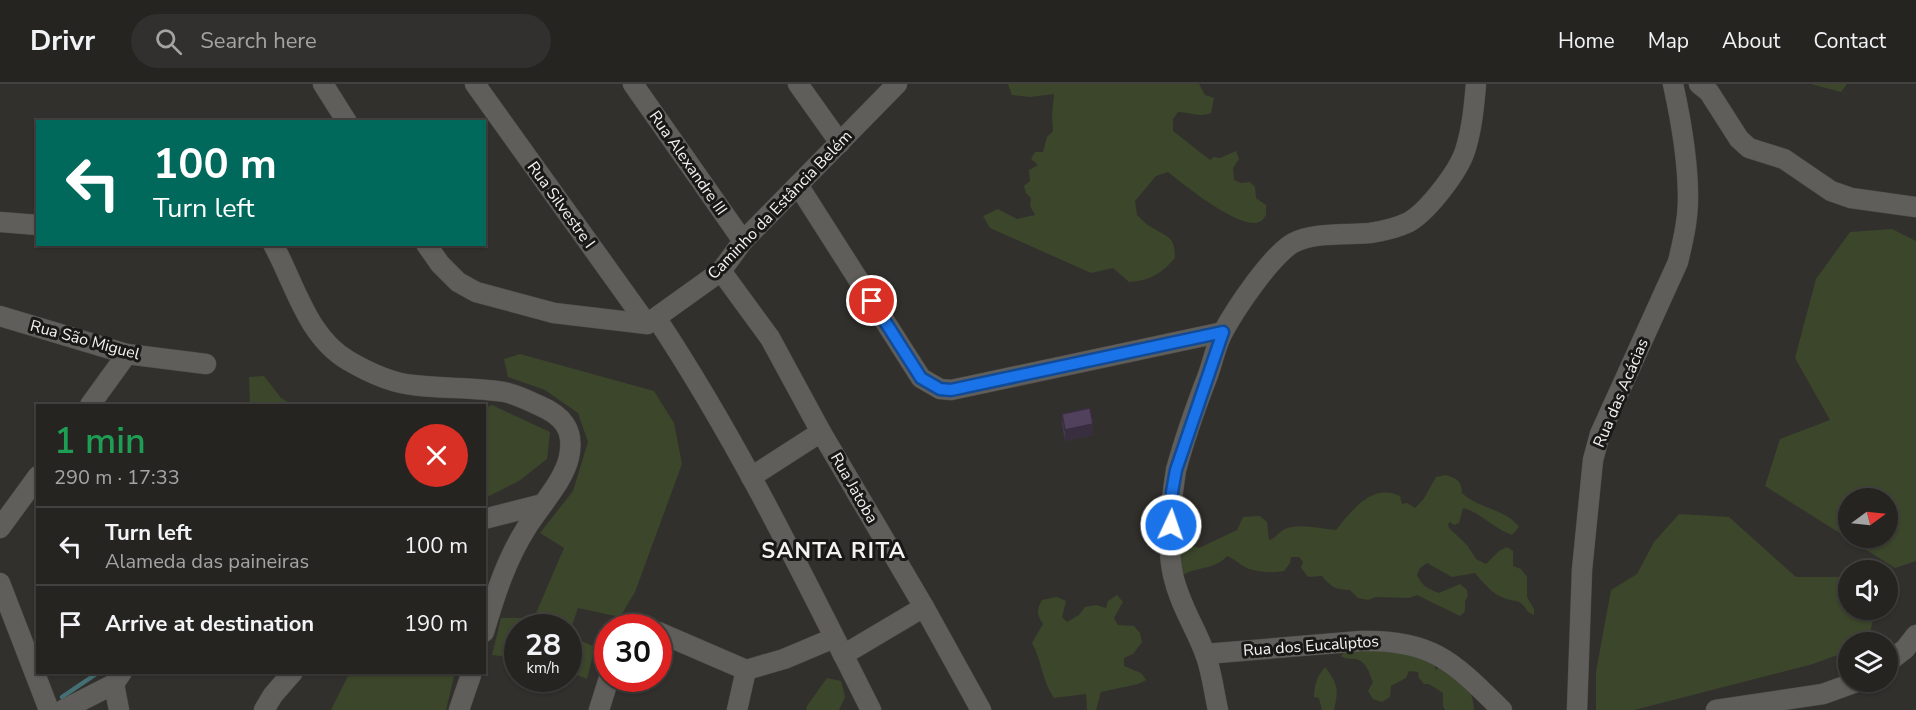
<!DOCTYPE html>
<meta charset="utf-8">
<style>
body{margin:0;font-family:"Nunito Sans",sans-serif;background:#32302e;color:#f1f3f6;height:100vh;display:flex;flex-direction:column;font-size:22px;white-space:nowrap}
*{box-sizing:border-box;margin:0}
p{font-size:20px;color:#a4a4a5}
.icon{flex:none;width:33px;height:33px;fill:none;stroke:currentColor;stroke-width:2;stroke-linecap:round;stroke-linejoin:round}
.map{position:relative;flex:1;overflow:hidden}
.panel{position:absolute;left:36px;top:320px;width:450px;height:270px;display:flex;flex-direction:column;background:#262421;border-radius:0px;box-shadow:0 2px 4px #0004,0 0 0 2px #42413f}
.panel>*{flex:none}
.hud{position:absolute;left:36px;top:36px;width:450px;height:126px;border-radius:0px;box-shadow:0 2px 4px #0004,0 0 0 2px #42413f;background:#00695c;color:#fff;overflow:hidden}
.needle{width:39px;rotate:75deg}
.controls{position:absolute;left:1838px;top:404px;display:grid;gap:12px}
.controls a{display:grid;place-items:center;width:60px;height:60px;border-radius:50%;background:#262421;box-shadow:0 2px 4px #0004,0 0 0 2px #42413f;font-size:30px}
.speed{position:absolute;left:504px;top:530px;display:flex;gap:12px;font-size:30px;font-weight:700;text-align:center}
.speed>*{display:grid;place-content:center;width:78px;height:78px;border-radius:50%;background:#262421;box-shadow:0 2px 4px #0004,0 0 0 2px #42413f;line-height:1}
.speed small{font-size:15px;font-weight:400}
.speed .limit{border:9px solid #d22;background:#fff;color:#111}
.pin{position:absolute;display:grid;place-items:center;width:51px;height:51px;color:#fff;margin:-26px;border:3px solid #fff;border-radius:50%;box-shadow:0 2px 6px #0007}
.me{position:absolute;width:66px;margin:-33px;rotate:3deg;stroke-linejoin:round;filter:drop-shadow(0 0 4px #0008)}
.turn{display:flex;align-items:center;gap:21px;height:126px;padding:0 18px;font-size:27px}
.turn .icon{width:78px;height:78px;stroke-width:2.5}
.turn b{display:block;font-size:42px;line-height:51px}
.round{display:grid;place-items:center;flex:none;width:63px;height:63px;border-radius:32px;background:#32302e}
.overview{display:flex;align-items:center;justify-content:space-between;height:102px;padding:0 18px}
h1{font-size:36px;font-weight:600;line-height:45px;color:#1e9e55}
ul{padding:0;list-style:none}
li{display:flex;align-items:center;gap:18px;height:78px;padding:0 18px;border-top:2px solid #42413f}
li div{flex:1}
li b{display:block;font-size:22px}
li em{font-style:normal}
header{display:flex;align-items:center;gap:36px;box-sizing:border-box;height:84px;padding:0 30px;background:#262421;border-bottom:2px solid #42413f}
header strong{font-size:28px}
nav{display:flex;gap:33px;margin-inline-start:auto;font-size:21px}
.search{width:420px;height:54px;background:#32302e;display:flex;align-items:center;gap:15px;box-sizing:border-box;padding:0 21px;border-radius:33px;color:#a4a4a5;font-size:22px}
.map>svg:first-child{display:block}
</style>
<header>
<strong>Drivr</strong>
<div class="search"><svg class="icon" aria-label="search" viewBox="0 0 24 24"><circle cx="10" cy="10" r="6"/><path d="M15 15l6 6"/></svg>Search here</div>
<nav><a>Home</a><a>Map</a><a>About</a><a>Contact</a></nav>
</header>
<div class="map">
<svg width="1916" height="626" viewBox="0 0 1916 626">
<rect width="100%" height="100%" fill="#32302c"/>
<g fill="#3b462b" fill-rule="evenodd">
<path d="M 1008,0 L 1199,0 L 1205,11 L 1214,14 L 1211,29 C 1197,34 1192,28 1178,28 L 1173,35 L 1173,47 L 1210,76 L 1214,73 L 1220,74 L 1236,67 L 1239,75 L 1233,84 L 1234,96 L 1241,99 L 1250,98 L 1255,103 L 1256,114 L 1266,121 L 1266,131 C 1264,134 1262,137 1259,138 C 1240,146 1184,101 1168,88 L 1156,92 L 1135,117 L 1137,131 C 1142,136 1147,141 1153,144 C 1169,154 1175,153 1175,174 C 1162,189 1150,197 1129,198 L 1113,184 L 1091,189 L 990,144 L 983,132 L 998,125 L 1017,135 L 1035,131 L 1030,122 L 1031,114 L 1026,109 L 1024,102 L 1030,97 L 1029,86 L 1038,81 L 1031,75 L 1035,68 L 1043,68 L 1047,53 L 1053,47 L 1052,31 L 1054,10 L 1030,13 L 1012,11 Z"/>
<polygon points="1811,0 1847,0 1841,8"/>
<path d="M 1892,145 L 1916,157 L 1916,477 L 1895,484 L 1765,402 L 1780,355 L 1830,336 L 1795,274 L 1816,195 L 1850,148 ZM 1848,414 L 1887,414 L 1887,453 L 1848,453 Z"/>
<polygon points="520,270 654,307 674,339 682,380 635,508 620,533 578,524 569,550 568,543 518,543 517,574 492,571 501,534 534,534 564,464 540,449 573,407 588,358 578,329 545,306 508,293 504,275"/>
<polygon points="264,292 281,314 293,321 250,321 249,293"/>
<polygon points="492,321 550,348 547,375 519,397 485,414 485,324"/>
<path d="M 1446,391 C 1456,394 1462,397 1462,409 C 1479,425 1506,425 1519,443 L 1512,451 C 1494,445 1482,429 1463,424 L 1459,439 L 1454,441 L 1450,438 L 1448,440 L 1449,444 L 1467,461 L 1476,475 L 1486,480 L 1499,467 L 1507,463 L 1513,467 L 1513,482 L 1521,485 L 1527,493 L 1527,513 L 1534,525 L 1534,531 L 1528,528 C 1520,514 1517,519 1504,514 C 1492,510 1483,498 1475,489 L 1452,493 L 1427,479 L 1420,484 L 1417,491 C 1422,502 1428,505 1439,509 L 1460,500 L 1467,506 L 1468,512 L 1465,517 L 1465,527 L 1460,532 L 1417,511 L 1409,514 L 1376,513 L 1368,516 L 1358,514 L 1350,506 C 1336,506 1331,503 1322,492 L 1308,493 L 1301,484 L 1303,478 L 1299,473 L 1291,473 L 1290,479 L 1284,487 C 1275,489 1253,488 1245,483 C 1238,479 1235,475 1227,472 C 1215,486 1198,482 1183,491 L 1176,484 L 1180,432 L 1191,438 L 1193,449 L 1187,457 L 1190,461 L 1199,464 L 1237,446 L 1243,433 L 1260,432 L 1267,438 L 1269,456 C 1276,454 1279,448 1285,445 C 1300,439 1320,445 1336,446 C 1352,426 1372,399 1400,412 L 1402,420 L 1407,419 L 1415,424 L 1423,416 L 1436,393 Z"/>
<polygon points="1679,430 1729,433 1796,493 1847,493 1848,525 1873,525 1875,527 1868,558 1848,558 1848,567 1813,580 1634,626 1596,626 1596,588 1611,506 1637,490 1654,458"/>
<path d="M 1117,511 L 1123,518 L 1114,534 L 1118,541 L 1134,542 L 1140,549 L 1142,558 L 1133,570 L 1124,574 L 1124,582 L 1141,589 L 1146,596 L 1138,600 L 1101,608 L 1096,626 L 1087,626 L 1086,610 L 1054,614 C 1042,597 1042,577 1032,559 L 1043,540 C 1037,531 1036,526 1042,516 L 1057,513 L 1066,517 L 1062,533 L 1067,538 L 1079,531 L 1085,523 L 1096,521 L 1106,524 L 1108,517 Z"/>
<polygon points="568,551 595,563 587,595 569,588"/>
<path d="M 1386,562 L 1432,576 L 1436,586 L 1443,581 C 1460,595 1473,602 1474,626 L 1445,626 L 1443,622 L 1443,609 L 1429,600 L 1424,600 L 1419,594 L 1418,588 L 1409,587 L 1406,594 L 1391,602 L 1390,613 L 1382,618 L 1373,615 L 1368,607 L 1373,598 C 1369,589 1367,577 1355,575 C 1349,574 1347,576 1341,572 L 1348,564 Z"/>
<path d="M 1325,583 C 1338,600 1339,606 1334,626 L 1322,626 L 1319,614 L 1314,613 C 1314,602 1317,592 1325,583 Z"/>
<polygon points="350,588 455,588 446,626 331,626"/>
<polygon points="827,594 841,597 845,613 839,626 806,626 807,622"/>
</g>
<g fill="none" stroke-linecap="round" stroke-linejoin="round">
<polyline stroke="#447075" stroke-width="4.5" points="62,613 99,588"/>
<g stroke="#4e4c49" stroke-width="21">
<g id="minor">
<polyline points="323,0 347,38"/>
<polyline points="475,0 647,240"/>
<polyline points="633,0 743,157"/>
<polyline points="798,0 840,59"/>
<polyline points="1699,0 1709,8 1739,55 1749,64 1784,75 1831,107 1851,114 1916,123"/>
<polyline points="798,101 921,294 940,305 951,306 1223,248"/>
<polyline points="0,138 38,141"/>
<path d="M 273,160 C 295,200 307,253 349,277 C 368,288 391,299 413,301 C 443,305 474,303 504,308 C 515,310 527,316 538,321 C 562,331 575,345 569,373 C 564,397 540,422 527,443 C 506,476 495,511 484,548"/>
<polyline points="426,160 440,180 458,198 476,208 554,229 647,240 721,187 743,157 897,0"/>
<polyline points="721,187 770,254 821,348 924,523 981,626"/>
<polyline points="0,232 127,270 206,280"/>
<path d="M 657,235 C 739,359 804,493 871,626"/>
<polyline points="90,321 127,270"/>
<polyline points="751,393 821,348"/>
<polyline points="484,435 543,420"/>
<polyline points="0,444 38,392"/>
<polyline points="0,499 49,626"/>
<polyline points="658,548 746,586"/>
<path d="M 1205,570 L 1361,557 C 1433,555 1454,579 1502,626"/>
<polyline points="843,571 924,523"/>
<polyline points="1887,579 1905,565 1916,551"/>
<polyline points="746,586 784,575 834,554"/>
<polyline points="114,600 119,626"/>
<polyline points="63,626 114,600 122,588"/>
<polyline points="264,626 273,611 293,588"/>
<polyline points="459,626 472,588"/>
<polyline points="599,626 609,594"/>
<polyline points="737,626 746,586"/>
<path d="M 1218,626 C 1214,608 1212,590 1206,572 C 1196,544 1180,522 1173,491 C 1166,458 1171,419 1176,386 C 1185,353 1196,322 1208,291 C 1213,277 1216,261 1223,248 C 1236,224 1271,172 1293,159 C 1313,148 1347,151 1370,149 C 1383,147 1397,144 1409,138 C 1428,127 1458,88 1465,67 C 1472,45 1474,23 1476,0"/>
<path d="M 1577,626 L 1582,486 L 1593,376 L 1600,350 L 1678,178 C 1683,157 1688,136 1688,114 C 1688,78 1681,36 1673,0"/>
<polyline points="1716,626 1823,610 1859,597"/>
</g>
</g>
<use href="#minor" stroke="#605e5a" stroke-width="20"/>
</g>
<polygon fill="#46384f" points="1062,330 1093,351 1065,357 1062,340"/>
<polygon fill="#392e40" points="1093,340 1093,351 1065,357 1065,346"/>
<polygon fill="#51415c" stroke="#392e40" stroke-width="1.5" points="1090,324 1093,340 1065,346 1062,330"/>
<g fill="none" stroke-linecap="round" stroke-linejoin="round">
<g stroke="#114b97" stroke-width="15">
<polyline id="route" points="872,217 921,294 940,305 951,306 1223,248 1176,386 1172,408 1171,441"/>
</g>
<use href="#route" stroke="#1a73e8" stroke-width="10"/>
</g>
<g text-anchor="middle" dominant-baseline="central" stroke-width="6" stroke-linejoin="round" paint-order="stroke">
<g font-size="16" fill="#f3f2f0" stroke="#191816">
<text transform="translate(688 79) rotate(55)">Rua Alexandre III</text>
<text transform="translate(561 121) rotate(54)">Rua Silvestre I</text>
<text transform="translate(780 121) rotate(-46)">Caminho da Estância Belém</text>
<text transform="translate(85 256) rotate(15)">Rua São Miguel</text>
<text transform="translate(1621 309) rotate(-67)">Rua das Acácias</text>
<text transform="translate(854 404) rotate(60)">Rua Jatoba</text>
<text transform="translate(1311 562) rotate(-4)">Rua dos Eucaliptos</text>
</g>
<g font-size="22" font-weight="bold" letter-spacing="1.5" fill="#f3f2f0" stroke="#191816">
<text x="834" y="467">SANTA RITA</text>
</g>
</g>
</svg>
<div class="controls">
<a><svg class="needle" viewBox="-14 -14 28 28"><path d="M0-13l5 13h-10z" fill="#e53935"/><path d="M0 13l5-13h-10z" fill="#a4a4a5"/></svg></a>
<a><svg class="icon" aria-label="sound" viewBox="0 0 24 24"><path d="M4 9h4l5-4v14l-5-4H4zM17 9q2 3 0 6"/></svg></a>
<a><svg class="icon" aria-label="layers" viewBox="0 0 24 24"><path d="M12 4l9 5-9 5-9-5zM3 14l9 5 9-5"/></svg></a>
</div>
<div class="speed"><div>28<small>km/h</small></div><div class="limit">30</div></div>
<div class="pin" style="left:872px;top:217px;background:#d93025"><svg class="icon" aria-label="arrive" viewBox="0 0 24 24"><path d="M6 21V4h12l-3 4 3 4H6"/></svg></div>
<svg class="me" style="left:1171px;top:441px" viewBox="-20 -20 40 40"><circle r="17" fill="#1a73e8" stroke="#fff" stroke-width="3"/><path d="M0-11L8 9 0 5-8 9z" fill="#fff"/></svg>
<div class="hud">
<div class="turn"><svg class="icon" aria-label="left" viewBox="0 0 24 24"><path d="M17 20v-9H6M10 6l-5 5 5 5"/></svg><div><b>100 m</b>Turn left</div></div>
</div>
<section class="panel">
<div class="overview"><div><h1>1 min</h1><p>290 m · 17:33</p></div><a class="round" style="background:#d93025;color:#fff"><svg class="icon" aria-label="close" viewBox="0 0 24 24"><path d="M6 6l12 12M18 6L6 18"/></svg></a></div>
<ul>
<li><svg class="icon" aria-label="left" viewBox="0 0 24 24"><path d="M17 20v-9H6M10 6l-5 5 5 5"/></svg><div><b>Turn left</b><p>Alameda das paineiras</p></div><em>100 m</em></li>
<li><svg class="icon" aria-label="arrive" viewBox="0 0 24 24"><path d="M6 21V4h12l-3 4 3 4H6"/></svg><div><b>Arrive at destination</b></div><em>190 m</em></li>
</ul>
</section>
</div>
